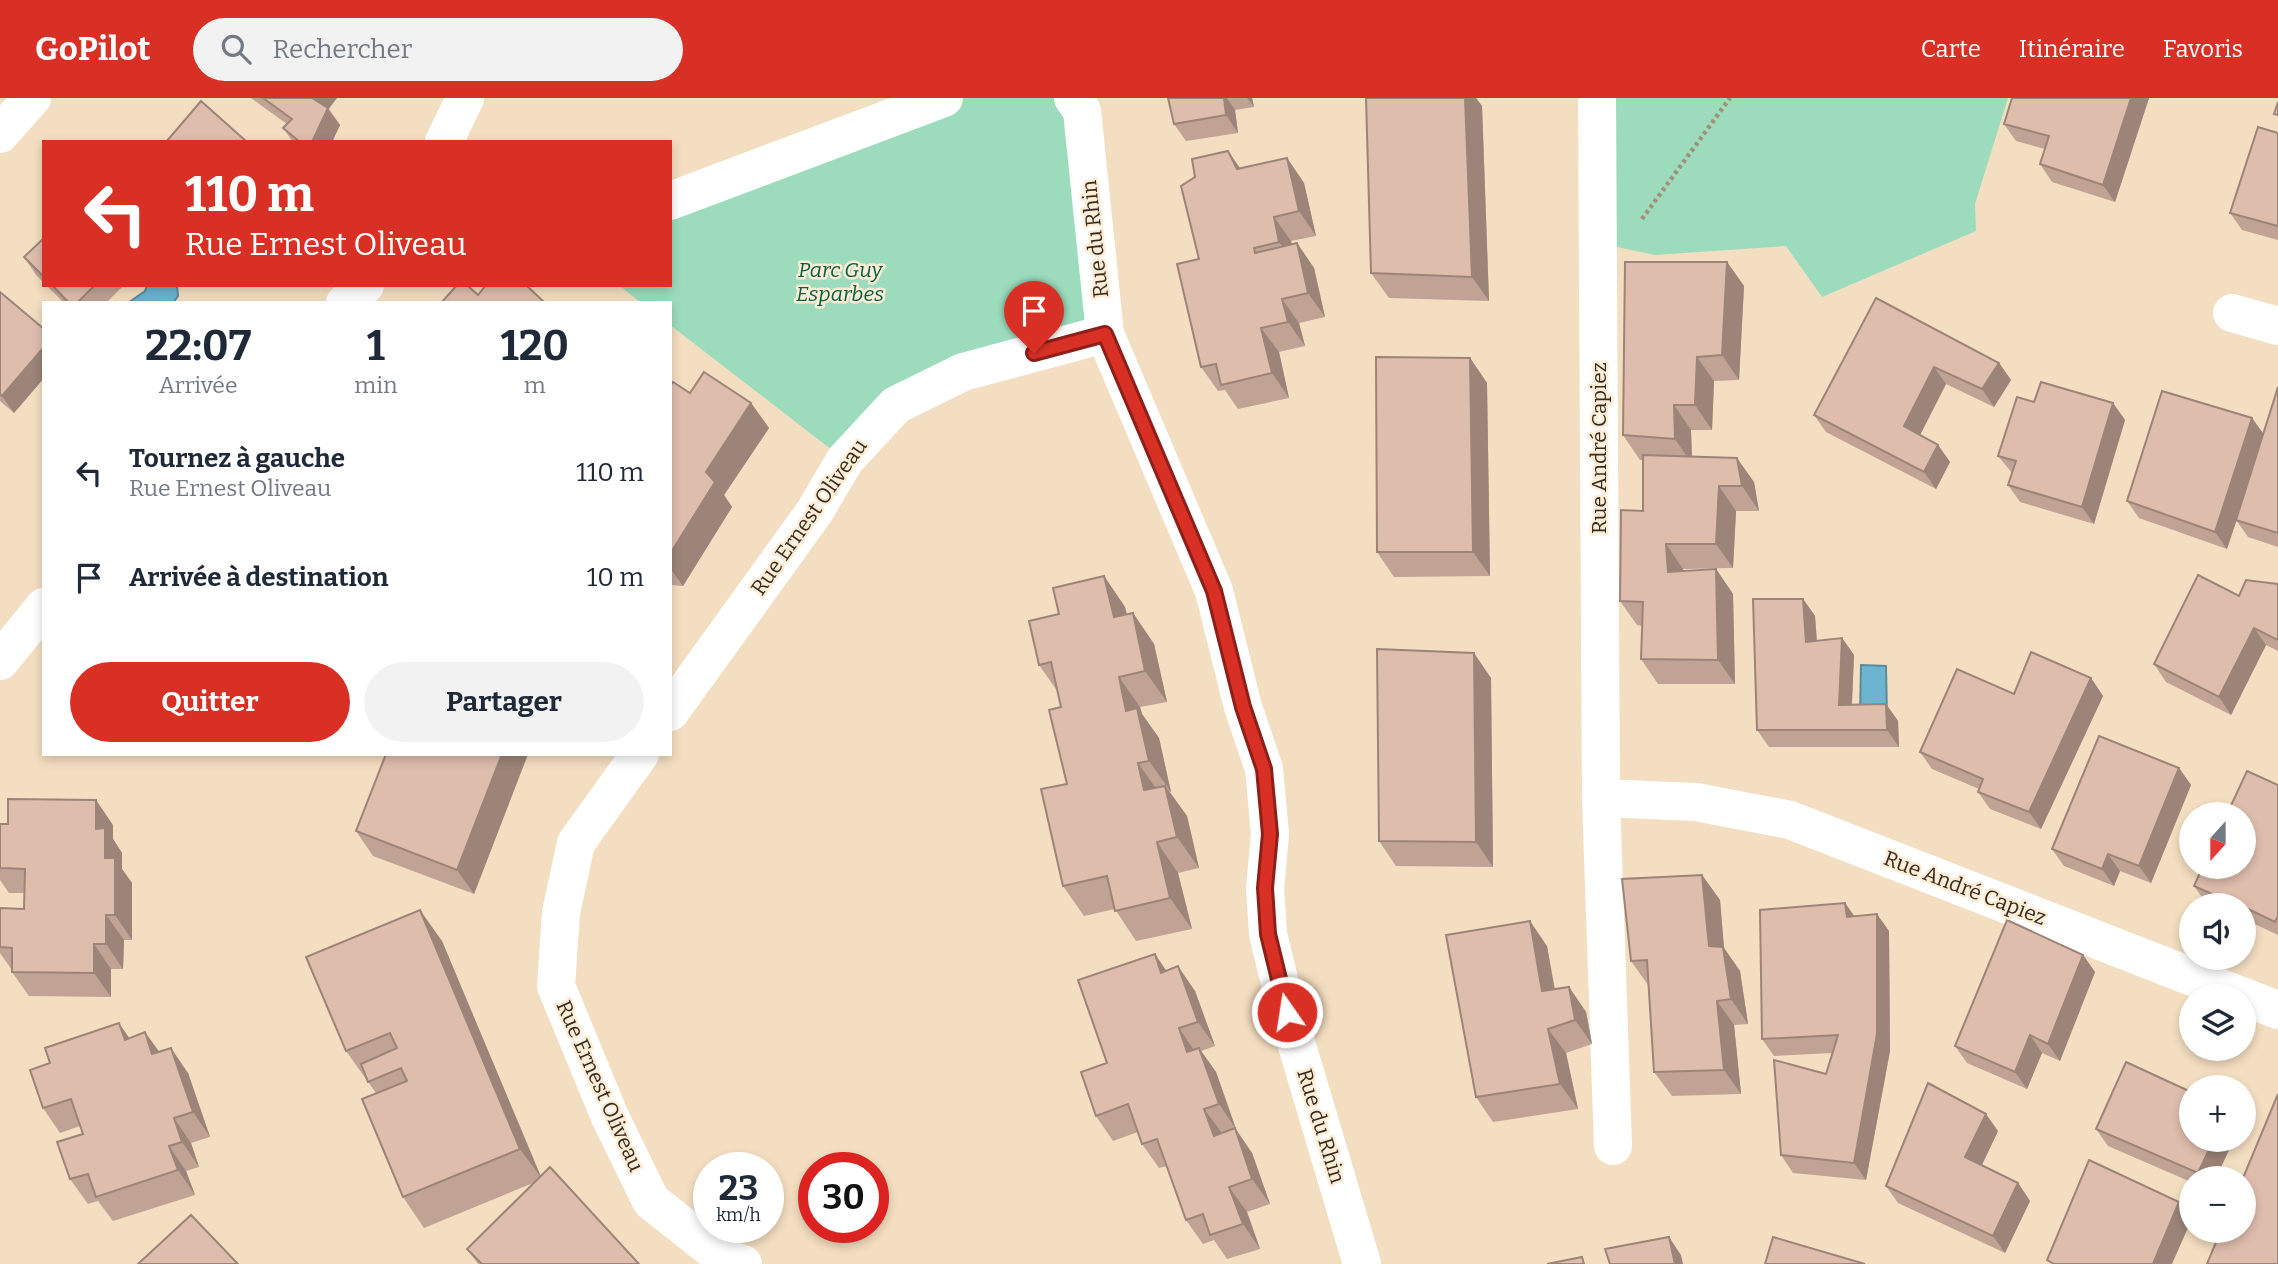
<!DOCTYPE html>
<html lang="fr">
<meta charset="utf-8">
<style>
body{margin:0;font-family:Bitter,serif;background:#f2f2f3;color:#1f2937;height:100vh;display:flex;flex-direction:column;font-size:26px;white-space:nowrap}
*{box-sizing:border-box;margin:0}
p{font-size:23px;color:#747a83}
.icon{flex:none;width:38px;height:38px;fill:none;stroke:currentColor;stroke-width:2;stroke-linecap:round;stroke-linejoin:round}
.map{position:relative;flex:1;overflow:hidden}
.sheet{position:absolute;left:42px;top:203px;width:630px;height:455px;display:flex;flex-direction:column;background:#fff;border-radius:0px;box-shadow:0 4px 10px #0003}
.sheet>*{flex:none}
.top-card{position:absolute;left:42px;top:42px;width:630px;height:147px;border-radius:0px;box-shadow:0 4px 10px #0003;background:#d93025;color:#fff;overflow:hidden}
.needle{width:46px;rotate:201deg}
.buttons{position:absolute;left:2179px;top:704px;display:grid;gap:14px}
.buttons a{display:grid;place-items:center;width:77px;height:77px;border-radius:50%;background:#fff;box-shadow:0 4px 10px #0003;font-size:35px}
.speed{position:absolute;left:693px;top:1054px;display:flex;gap:14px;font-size:35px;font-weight:700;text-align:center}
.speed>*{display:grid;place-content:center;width:91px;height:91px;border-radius:50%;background:#fff;box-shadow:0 4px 10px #0003;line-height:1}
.speed small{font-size:18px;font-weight:400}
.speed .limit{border:10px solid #d22;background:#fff;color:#111}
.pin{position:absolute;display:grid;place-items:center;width:60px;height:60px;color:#fff;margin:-72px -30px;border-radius:50% 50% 50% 0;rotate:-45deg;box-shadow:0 0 7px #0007}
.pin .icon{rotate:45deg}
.me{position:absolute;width:77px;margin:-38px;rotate:347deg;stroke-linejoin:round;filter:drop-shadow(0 0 5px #0008)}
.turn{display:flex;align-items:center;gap:24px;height:147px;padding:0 28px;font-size:32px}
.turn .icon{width:91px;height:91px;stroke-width:2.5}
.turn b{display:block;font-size:49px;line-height:60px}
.eta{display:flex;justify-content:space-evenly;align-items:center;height:119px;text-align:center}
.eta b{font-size:42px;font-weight:700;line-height:49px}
.cta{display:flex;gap:14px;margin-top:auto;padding:14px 28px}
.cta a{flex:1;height:80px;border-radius:42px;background:#d93025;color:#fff;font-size:28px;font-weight:700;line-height:80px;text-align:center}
.cta a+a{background:#f2f2f3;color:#1f2937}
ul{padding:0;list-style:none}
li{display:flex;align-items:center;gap:21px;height:105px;padding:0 28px}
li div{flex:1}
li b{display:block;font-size:26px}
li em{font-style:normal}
header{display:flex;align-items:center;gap:42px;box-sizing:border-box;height:98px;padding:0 35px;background:#d93025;color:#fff}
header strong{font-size:33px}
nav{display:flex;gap:38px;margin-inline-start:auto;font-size:24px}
.search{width:490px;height:63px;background:#f2f2f3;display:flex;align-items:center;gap:18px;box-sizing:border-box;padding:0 24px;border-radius:38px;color:#747a83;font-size:26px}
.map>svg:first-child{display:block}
</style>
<header>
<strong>GoPilot</strong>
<div class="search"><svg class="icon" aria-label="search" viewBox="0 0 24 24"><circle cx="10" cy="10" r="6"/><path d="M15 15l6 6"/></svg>Rechercher</div>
<nav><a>Carte</a><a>Itinéraire</a><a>Favoris</a></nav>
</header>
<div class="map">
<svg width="2278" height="1166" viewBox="0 0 2278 1166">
<rect width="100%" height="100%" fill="#f4dec1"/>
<g fill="#9cdcbd">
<polygon points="944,0 1073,0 1105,236 963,274 845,362 670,227 670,205 641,205 619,187 670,187 670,103"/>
<polygon points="1597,0 2008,0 1975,106 1976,133 1822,199 1786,148 1655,157 1598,145"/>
</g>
<g fill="#6db4d1" stroke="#5c8b9c" stroke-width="2">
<polygon points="147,187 177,187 178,198 173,205 128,205 145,193"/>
<polygon points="1861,567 1886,568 1887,619 1860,618"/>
</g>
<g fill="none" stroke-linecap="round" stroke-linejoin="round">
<polyline stroke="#a1917b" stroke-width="4.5" stroke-dasharray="3.5 3.5" stroke-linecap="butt" points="1642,121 1730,0"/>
<g stroke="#fff" stroke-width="38">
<polyline points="1073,0 1082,13 1105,236 1214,493 1243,609 1264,671 1270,736 1265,791 1268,836 1287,914 1362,1166"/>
<polyline points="1597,0 1601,700 1613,1048"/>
<polyline points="0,36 32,0"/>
<polyline points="444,44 465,0"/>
<polyline points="670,103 944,0"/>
<polyline points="345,205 365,187"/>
<polyline points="2232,215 2278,228"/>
<polyline points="0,563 44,509"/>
<polyline points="670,614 815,413 845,362 896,307 963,274 1105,236"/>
<polyline points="640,656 576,745 561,815 556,888 610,1019 651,1103 722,1159 743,1166"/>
<polyline points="1601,700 1696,704 1790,722 2241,898"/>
<polyline points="2244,899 2278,912"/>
</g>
</g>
<g fill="#c0a394">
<polygon points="251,0 337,0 329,11 340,27 332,44 293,44 283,30 287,26"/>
<polygon points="1168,0 1252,0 1254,9 1235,12 1238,35 1186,43 1174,26"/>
<polygon points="1366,0 1476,0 1482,8 1489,203 1389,200 1371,175"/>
<polygon points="2149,0 2115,104 2052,84 2040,66 2045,51 2016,43 2004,26"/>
<polygon points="2278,35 2278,142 2242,132 2230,115"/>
<polygon points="1228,53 1240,70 1287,60 1304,85 1316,138 1291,143 1292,146 1297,145 1314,170 1325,219 1299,225 1305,248 1279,254 1289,300 1238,311 1225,292 1218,293 1201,269 1199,161 1195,79"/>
<polygon points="44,140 44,185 36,177 24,159"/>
<polygon points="1727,164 1744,188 1739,282 1714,283 1712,332 1691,332 1692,358 1754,384 1759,413 1736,413 1733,470 1683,471 1683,473 1716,471 1733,496 1735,586 1658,586 1641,561 1642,528 1637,527 1620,503 1643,413 1643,362 1640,362 1623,337"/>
<polygon points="46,187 124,187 106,205 64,205"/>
<polygon points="0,194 44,231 44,280 14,315 0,303"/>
<polygon points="1876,200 1999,265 2011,282 1994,309 1946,286 1920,337 1938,347 1950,364 1936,391 1826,334 1814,317"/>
<polygon points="1470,260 1487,285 1490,478 1394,479 1377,454"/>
<polygon points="670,288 690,295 751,305 769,330 724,397 732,409 683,488 670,487"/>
<polygon points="2278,289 2278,449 2248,439 2236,422 2227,451 2139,420 2127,403 2252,320 2263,336"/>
<polygon points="2034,304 2113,305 2125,322 2094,426 2020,404 2008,387 2012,375 1998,358"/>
<polygon points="1104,478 1125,509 1127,517 1133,515 1154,546 1167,604 1140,609 1142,616 1159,640 1171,694 1170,694 1187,718 1199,770 1178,775 1192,831 1136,843 1115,811 1084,818 1063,788 1067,686 1061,609 1058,594 1039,567 1059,516"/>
<polygon points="2278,486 2278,553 2266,547 2231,617 2166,584 2154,566 2239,498"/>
<polygon points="1803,501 1815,518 1817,543 1842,540 1854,557 1852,606 1886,606 1898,623 1899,649 1769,649 1757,632"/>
<polygon points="1491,580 1493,769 1396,768 1379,743"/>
<polygon points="2091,580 2103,598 2041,731 1990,711 1978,694 1979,691 1932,671 1920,654 2014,596"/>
<polygon points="386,656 528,656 474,796 373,758 356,733"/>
<polygon points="2179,670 2191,687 2151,785 2120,773 2114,788 2064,768 2052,751"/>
<polygon points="2278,687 2278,837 2244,821 2244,807 2211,807 2206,805 2194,788"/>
<polygon points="0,726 113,727 113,741 122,755 122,771 132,785 132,842 124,842 123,871 111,871 111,899 29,898 12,874 12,872 0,855 0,810 24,811 24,795 9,795 0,782"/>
<polygon points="1702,777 1720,802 1724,850 1740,873 1748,926 1734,927 1741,996 1672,998 1654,974 1648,887 1631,863"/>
<polygon points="1845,805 1854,818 1889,833 1890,953 1866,1082 1793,1075 1781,1057 1826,976 1832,955 1774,958 1762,941"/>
<polygon points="442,843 540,1078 639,1166 478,1166 467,1151 533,1085 424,1130 403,1099 376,995 346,953"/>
<polygon points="1547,848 1555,891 1569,889 1586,914 1592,946 1566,955 1578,1011 1493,1024 1476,999"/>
<polygon points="2083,857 2095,874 2060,963 2042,955 2027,991 1967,965 1955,948"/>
<polygon points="1166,873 1195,893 1215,948 1201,953 1216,974 1236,1031 1235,1031 1252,1055 1270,1106 1247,1114 1260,1151 1227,1161 1214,1142 1203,1146 1186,1122 1167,1068 1159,1070 1142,1046 1138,1034 1113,1043 1096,1018 1107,965"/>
<polygon points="130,940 159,954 188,975 210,1039 191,1045 199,1069 186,1073 195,1097 113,1123 98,1103 88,1106 70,1081 83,1036 80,1028 60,1035 43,1010"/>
<polygon points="2096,1031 2191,1041 2234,1041 2216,1080 2191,1080 2191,1084 2108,1048"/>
<polygon points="1998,1033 1982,1067 2018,1085 2030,1103 2005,1155 1898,1105 1886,1088"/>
</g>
<g fill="#9c8478">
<polygon points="312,0 337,0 328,11 340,27 332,44 312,44"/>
<polygon points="1224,0 1227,0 1235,12 1238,35 1226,17"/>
<polygon points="1247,0 1252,0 1254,9"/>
<polygon points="1465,0 1476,0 1482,8 1489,203 1472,179"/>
<polygon points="2131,0 2149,0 2115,104 2103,87"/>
<polygon points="1228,53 1245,78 1237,71"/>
<polygon points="1287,60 1304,85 1316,138 1299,113"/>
<polygon points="1274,119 1291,143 1297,169 1279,144"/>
<polygon points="1297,145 1314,170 1325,219 1308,195"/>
<polygon points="1727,164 1744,188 1739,282 1722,257"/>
<polygon points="1282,201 1299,225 1305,248 1288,224"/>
<polygon points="1261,230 1279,254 1289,300 1272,275"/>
<polygon points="44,249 44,280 14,315 2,298"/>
<polygon points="1697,259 1714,283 1712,332 1695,307"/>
<polygon points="1470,260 1487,285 1490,478 1473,454"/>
<polygon points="1999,265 2011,282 1994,309 1982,291"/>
<polygon points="1934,269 1946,286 1916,345 1904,328"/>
<polygon points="751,305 769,330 724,397 732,409 683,488 670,470 670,456 706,374"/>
<polygon points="2113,305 2125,322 2094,426 2082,409"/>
<polygon points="1674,307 1691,332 1692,366 1675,341"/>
<polygon points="2252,320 2265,338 2227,451 2215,434"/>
<polygon points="1938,347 1950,364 1936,391 1924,374"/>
<polygon points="1737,360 1754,384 1759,413 1742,388"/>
<polygon points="1719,388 1736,413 1733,470 1716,446"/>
<polygon points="1666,446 1683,471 1685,499 1668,474"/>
<polygon points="1716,471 1733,496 1735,586 1718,562"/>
<polygon points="1104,478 1125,509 1135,550 1114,519"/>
<polygon points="1803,501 1815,518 1818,562 1806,544"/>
<polygon points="1133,515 1154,546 1167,604 1145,573"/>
<polygon points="2254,530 2266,547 2231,617 2219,599"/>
<polygon points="1842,540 1854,557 1851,624 1839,607"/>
<polygon points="1474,555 1491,580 1493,769 1476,744"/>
<polygon points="1119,579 1140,609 1142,616 1159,640 1171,694 1149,663 1126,613"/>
<polygon points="2091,580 2103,598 2041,731 2029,714"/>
<polygon points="1886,606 1898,623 1899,649 1887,632"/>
<polygon points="502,656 528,656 474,796 457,772"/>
<polygon points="1138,665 1160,696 1144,692"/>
<polygon points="2179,670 2191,687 2151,785 2139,768"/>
<polygon points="1165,688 1187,718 1199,770 1177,739"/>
<polygon points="96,702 113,727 113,741 122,755 122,771 132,785 132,842 115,817 105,760 96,731"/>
<polygon points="1157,744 1178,775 1192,831 1170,800"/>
<polygon points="2108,756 2120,773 2114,788 2102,771"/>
<polygon points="1702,777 1720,802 1724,850 1740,873 1748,926 1731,901 1709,848"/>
<polygon points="1845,805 1857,822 1847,819"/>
<polygon points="420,812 442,843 542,1081 520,1051"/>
<polygon points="1877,816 1889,833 1890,953 1866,1082 1854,1065"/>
<polygon points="106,817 124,842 123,871 106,846"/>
<polygon points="1530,823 1547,848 1559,918 1542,893"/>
<polygon points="94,846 111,871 111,899 94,875"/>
<polygon points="1155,856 1172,881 1161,875"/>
<polygon points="2083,857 2095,874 2060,963 2048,946"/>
<polygon points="1178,868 1195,893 1215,948 1198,924"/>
<polygon points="1569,889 1586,914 1592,946 1575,922"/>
<polygon points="1717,903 1734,927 1741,996 1724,972"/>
<polygon points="119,925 136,950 125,942"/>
<polygon points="1179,930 1196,955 1187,954"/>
<polygon points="1548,931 1566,955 1578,1011 1560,986"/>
<polygon points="145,934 163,959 152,956"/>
<polygon points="2030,937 2042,955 2027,991 2015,974"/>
<polygon points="171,950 188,975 210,1039 193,1014"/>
<polygon points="1199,950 1216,974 1236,1031 1219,1006"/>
<polygon points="1204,1011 1222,1035 1214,1038"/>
<polygon points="1986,1016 1998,1033 1977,1077 1965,1059"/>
<polygon points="174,1020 191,1045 199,1069 182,1044"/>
<polygon points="1235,1030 1252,1055 1270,1106 1252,1081"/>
<polygon points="2214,1041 2234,1041 2216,1080 2201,1080 2198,1075"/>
<polygon points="169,1048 186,1073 195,1097 178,1072"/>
<polygon points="2018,1085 2030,1103 2005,1155 1993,1138"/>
<polygon points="1229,1089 1247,1114 1260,1151 1243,1126"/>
<polygon points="2179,1104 2191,1121 2191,1123 2172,1166 2153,1166"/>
<polygon points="1669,1139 1681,1157 1683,1166 1675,1166"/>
</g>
<g fill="#dfbdac" stroke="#9c8478" stroke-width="2">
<polygon points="263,0 312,0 328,10 312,44 300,44 283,30 292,21"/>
<polygon points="1168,0 1224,0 1226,17 1174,26"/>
<polygon points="1366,0 1465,0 1472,179 1371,175"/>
<polygon points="2012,0 2131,0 2103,87 2040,66 2049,38 2004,26"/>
<polygon points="201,3 247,44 166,44"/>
<polygon points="2278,4 2278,17 2274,16"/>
<polygon points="2258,29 2278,35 2278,128 2230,115"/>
<polygon points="1228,53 1237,71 1287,60 1299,113 1274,119 1279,144 1254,150 1255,155 1297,145 1308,195 1282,201 1288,224 1261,230 1272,275 1221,287 1216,266 1201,269 1177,166 1199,161 1181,88 1195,79 1192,61"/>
<polygon points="44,140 44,179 24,159"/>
<polygon points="1625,164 1727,164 1722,257 1697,259 1695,307 1674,307 1675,341 1623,337"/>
<polygon points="52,187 95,187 77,205 69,205"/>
<polygon points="457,187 467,187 478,197 486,187 526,187 545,205 441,205"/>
<polygon points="0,194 44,231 44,249 2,298 0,296"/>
<polygon points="1876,200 1999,265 1982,291 1934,269 1904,328 1938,347 1924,374 1814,317"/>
<polygon points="1376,259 1470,260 1473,454 1377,454"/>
<polygon points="704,274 751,305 706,374 715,384 670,456 670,288 673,284 690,295"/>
<polygon points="2041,284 2113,305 2082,409 2008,387 2016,363 1998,358 2017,299 2034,304"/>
<polygon points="2278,289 2278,435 2236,422"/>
<polygon points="2162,293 2252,320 2215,434 2127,403"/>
<polygon points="1643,357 1737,360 1742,388 1719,388 1716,446 1666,446 1668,474 1716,471 1718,562 1641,561 1643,504 1620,503 1621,412 1643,413"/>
<polygon points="2198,477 2239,498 2246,482 2278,486 2278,542 2254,530 2219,599 2154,566"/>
<polygon points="1104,478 1114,519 1133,515 1145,573 1119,579 1126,613 1137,610 1149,663 1138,665 1144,692 1165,688 1177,739 1157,744 1170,800 1115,813 1107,778 1063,788 1041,691 1067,686 1049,612 1061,609 1051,564 1039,567 1029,523 1059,516 1053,490"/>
<polygon points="1753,501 1803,501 1806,544 1842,540 1839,607 1886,606 1887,632 1757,632"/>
<polygon points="1377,551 1474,555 1476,744 1379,743"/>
<polygon points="2031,554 2091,580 2029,714 1978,694 1983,681 1920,654 1957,571 2014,596"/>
<polygon points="2099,638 2179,670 2139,768 2108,756 2102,771 2052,751"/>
<polygon points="386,656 502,656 457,772 356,733"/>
<polygon points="2247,673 2278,687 2278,818 2275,824 2244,809 2244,807 2237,807 2194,788 2203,768 2244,768 2244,716 2227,716"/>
<polygon points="8,701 96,702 96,731 105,730 105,760 115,760 115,817 106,817 106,846 94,846 94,875 12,874 12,850 0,849 0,810 24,811 25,771 0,770 0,726 8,726"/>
<polygon points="1702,777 1709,848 1723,849 1731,901 1717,903 1724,972 1654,974 1647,862 1631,863 1622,781"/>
<polygon points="1845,805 1847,819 1877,816 1877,936 1854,1065 1781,1057 1774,962 1826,976 1838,937 1762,941 1760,812"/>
<polygon points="420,812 520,1051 403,1099 362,1001 407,983 401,970 368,984 361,966 397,950 390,935 346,953 306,859"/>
<polygon points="2007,822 2083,857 2048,946 2030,937 2015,974 1955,948"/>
<polygon points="1530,823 1542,893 1569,889 1575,922 1548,931 1560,986 1476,999 1446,837"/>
<polygon points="1155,856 1161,875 1178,868 1198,924 1179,930 1187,954 1199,950 1219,1006 1204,1011 1214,1038 1235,1030 1252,1081 1229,1089 1243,1126 1210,1137 1203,1116 1186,1122 1157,1041 1142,1046 1128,1006 1096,1018 1081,974 1107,965 1078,882"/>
<polygon points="119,925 125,942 145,934 152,956 171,950 193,1014 174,1020 182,1044 169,1048 178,1072 96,1099 88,1076 70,1081 57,1044 83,1036 71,1001 43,1010 30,972 50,965 45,950"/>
<polygon points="2126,964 2191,994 2191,1041 2214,1041 2198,1075 2096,1031"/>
<polygon points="1928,985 1986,1016 1965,1059 2018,1085 1993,1138 1886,1088"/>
<polygon points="2278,996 2278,1166 2207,1166 2221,1132 2244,1132 2243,1080"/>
<polygon points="2089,1062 2179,1104 2153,1166 2054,1166 2047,1162"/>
<polygon points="550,1069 639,1166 482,1166 467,1151"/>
<polygon points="191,1117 238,1166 138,1166"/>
<polygon points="1669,1139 1675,1166 1610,1166 1605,1151"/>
<polygon points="1773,1139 1865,1166 1765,1166"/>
<polygon points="1582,1159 1584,1166 1547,1166"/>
</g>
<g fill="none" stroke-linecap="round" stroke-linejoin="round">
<g stroke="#8d1f18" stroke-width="18">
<polyline id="route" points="1034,255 1105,236 1214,493 1243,609 1264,671 1270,736 1265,790 1268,836 1287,914"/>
</g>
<use href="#route" stroke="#d93025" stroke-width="12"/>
</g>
<g text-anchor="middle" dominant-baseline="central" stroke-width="5" stroke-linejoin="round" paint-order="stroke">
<g font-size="21" fill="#352c21" stroke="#feecd5">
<text transform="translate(1095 141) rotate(-96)">Rue du Rhin</text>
<text transform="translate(1599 350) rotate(-90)">Rue André Capiez</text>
<text transform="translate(809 419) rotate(-55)">Rue Ernest Oliveau</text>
<text transform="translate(1965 790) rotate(21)">Rue André Capiez</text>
<text transform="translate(600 988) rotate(66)">Rue Ernest Oliveau</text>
<text transform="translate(1321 1028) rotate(73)">Rue du Rhin</text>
</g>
<g font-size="21" font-style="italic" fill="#055f42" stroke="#feecd5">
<text x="840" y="172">Parc Guy<tspan x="840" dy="24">Esparbes</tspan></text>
</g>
</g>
</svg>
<div class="buttons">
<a><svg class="needle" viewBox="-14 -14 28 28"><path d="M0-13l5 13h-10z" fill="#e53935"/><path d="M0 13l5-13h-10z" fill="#747a83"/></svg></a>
<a><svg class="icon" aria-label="sound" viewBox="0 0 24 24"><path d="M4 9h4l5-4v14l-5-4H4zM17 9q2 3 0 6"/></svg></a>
<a><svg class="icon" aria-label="layers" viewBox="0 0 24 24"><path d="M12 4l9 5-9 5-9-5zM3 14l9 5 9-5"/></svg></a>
<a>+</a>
<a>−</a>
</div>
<div class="speed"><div>23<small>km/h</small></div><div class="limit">30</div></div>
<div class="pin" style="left:1034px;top:255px;background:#d93025"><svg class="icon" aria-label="arrive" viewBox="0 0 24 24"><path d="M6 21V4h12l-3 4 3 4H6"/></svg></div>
<svg class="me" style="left:1287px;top:914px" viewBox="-20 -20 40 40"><circle r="17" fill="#d93025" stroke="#fff" stroke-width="3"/><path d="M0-11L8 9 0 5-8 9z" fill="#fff"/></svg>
<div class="top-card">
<div class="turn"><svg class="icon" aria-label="left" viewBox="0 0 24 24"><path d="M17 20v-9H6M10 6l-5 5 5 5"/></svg><div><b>110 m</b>Rue Ernest Oliveau</div></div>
</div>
<section class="sheet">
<div class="eta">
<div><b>22:07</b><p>Arrivée</p></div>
<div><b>1</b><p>min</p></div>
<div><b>120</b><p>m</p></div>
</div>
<ul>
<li><svg class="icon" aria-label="left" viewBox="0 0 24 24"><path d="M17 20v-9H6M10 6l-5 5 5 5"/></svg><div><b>Tournez à gauche</b><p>Rue Ernest Oliveau</p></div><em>110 m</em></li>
<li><svg class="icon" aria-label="arrive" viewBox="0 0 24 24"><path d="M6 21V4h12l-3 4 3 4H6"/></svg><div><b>Arrivée à destination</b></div><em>10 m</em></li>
</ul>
<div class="cta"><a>Quitter</a><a>Partager</a></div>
</section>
</div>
